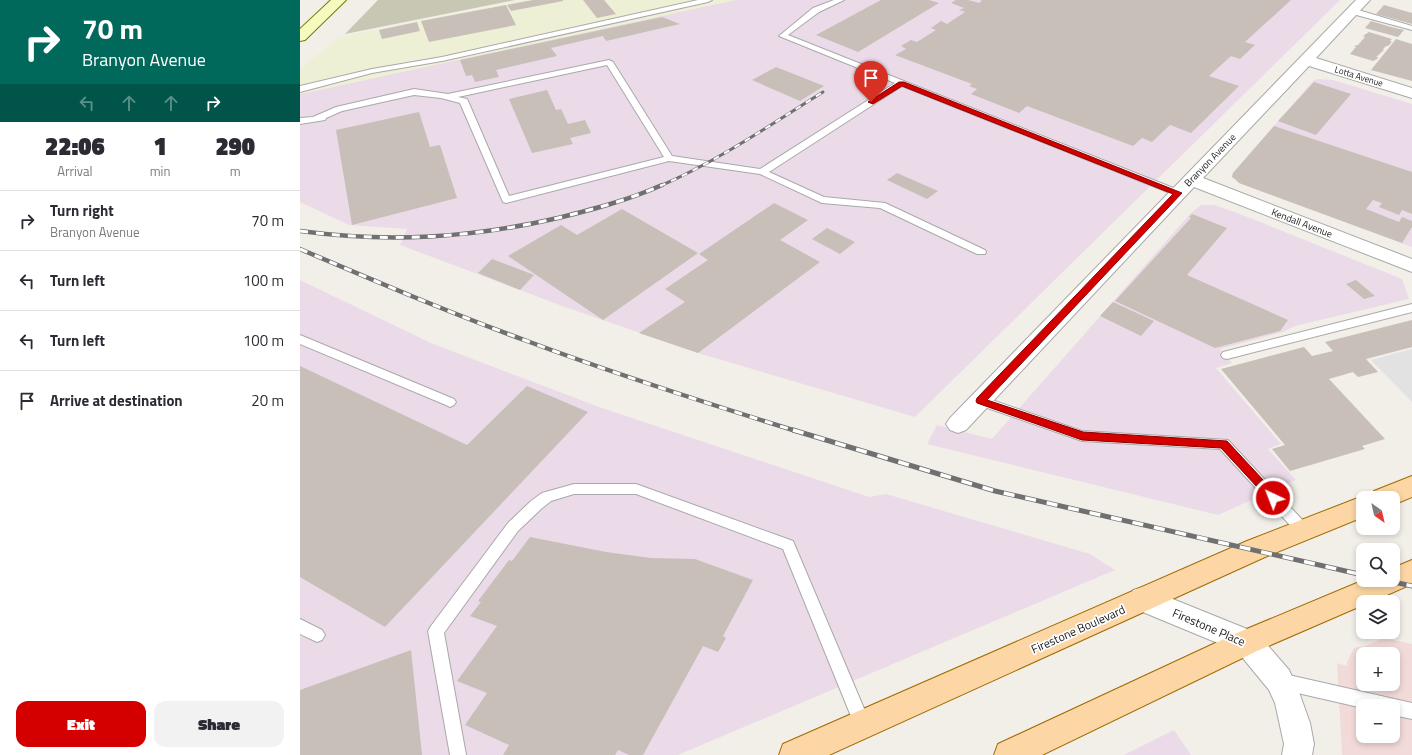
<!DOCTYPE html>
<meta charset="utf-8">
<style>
body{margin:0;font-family:"Titillium Web",sans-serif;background:#f2f2f3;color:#2b2b33;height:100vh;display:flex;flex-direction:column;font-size:15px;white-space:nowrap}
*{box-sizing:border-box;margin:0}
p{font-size:13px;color:#7c7c81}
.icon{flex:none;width:22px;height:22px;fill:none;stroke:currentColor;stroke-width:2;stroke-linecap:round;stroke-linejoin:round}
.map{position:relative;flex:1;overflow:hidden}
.sheet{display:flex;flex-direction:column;background:#fff;width:300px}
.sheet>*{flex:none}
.hud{background:#00695c;color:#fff;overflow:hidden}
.needle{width:26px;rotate:146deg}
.buttons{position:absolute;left:1056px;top:491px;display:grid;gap:8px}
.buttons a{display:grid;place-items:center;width:44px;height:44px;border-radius:8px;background:#fff;box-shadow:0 2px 6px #0003;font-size:20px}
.pin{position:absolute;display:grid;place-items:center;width:34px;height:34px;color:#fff;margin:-41px -17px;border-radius:50% 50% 50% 0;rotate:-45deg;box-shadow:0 0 4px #0007}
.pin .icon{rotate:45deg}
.me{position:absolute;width:44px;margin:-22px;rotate:317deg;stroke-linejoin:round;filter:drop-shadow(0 0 3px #0008)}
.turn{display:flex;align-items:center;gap:14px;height:84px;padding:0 16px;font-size:18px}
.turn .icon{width:52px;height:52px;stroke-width:2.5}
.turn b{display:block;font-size:28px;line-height:34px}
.lanes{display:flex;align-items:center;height:38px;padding:0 16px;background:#0003;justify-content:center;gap:20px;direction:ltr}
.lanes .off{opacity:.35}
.eta{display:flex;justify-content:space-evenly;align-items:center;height:68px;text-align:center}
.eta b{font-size:24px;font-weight:800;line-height:28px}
.button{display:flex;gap:8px;margin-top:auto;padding:8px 16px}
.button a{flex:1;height:46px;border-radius:12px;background:#d40000;color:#fff;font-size:16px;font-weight:800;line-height:46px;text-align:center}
.button a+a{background:#f2f2f3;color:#2b2b33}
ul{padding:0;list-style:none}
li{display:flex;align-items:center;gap:12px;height:60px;padding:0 16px;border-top:1px solid #e1e1e2}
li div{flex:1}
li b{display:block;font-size:15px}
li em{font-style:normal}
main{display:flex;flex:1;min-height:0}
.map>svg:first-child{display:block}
</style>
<main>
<section class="sheet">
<div class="hud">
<div class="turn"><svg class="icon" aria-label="right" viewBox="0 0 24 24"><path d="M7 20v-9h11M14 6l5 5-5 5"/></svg><div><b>70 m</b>Branyon Avenue</div></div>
<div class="lanes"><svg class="icon off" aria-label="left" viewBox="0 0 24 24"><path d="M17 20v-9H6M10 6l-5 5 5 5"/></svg><svg class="icon off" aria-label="ahead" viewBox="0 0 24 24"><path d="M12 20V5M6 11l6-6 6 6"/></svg><svg class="icon off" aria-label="ahead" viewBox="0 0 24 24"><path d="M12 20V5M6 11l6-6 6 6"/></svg><svg class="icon" aria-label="right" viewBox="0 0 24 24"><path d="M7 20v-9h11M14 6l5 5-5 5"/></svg></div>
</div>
<div class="eta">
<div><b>22:06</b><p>Arrival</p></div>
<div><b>1</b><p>min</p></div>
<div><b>290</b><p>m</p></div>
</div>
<ul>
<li><svg class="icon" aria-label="right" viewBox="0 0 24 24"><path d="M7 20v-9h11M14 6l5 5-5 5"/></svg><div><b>Turn right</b><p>Branyon Avenue</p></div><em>70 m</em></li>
<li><svg class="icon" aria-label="left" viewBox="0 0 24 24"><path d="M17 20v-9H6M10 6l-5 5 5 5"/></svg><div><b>Turn left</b></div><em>100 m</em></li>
<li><svg class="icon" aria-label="left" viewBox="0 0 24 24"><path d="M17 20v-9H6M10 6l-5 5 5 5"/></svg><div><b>Turn left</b></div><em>100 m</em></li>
<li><svg class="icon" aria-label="arrive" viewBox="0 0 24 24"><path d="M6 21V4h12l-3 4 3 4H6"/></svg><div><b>Arrive at destination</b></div><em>20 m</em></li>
</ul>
<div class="button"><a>Exit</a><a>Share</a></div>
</section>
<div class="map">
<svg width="1112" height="755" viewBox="0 0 1112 755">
<rect width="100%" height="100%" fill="#f2efe9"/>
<path fill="#f2dad9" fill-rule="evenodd" d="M 1084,638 L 1112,644 L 1112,755 L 1042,755 L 1037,663 L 1047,666 L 1047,662 L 1054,648 L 1065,646 ZM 1063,654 L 1093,654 L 1093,684 L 1063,684 ZM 1063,706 L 1093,706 L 1093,736 L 1063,736 Z"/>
<g fill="#ebdbe8">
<polygon points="435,0 1040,0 615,417 401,354 265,307 100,245 107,229 49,225 0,202 0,94"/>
<polygon points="1017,79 1033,80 1112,104 1112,247 939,183 932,177 933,173 1013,81"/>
<polygon points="901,205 914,205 935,212 1102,279 1109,299 995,326 983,332 920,349 932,363 916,368 981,444 968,449 996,480 918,515 627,444 637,425 692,439 891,213"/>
<polygon points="0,280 133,344 302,408 569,497 586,494 790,554 815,570 378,755 0,755"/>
<polygon points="874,730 891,755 824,755"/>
</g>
<polygon fill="#c7c7b4" points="78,0 215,0 45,34"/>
<polygon fill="#eef0d5" points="224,0 435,0 0,94 0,69 39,37"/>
<polygon fill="#e2e2e2" points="1112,349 1112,402 1071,360"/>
<g fill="#c7bfb8">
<polygon points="233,0 263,0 263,1 211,11 207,5"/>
<polygon points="283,0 304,0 316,14 297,18"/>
<polygon points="581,0 629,0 639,3 558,52 516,35"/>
<polygon points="656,0 668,0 679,3 682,1 680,0 991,0 945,42 955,45 940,59 931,56 909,76 939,86 891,133 870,125 852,142 842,138 833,146 727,106 719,113 671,94 677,89 669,86 672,84 595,55 606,49 601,46 611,40 617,42 636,30 631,28 641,21 647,24 665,12 659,10 664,8 651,3"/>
<polygon points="206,5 216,25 129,42 121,21"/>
<polygon points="1084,5 1112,13 1112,24 1076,14"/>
<polygon points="362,17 380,24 306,41 303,36 251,48 257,56 196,70 199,77 175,82 172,75 166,76 160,60"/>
<polygon points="1071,21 1091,27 1104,30 1098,37 1065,28"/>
<polygon points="117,22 120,31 82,39 79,30"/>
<polygon points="1069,32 1092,39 1090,41 1092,42 1088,46 1086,46 1083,49 1084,50 1076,57 1078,57 1077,59 1073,61 1050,54 1056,47 1054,46 1058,45 1065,37 1063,36"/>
<polygon points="1096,39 1112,44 1112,81 1071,70"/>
<polygon points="476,67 524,86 500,101 452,80"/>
<polygon points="1014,82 1051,94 1016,135 978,121"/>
<polygon points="247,90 256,110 261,109 268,124 285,120 291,133 270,138 273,144 232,153 209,99"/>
<polygon points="119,112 130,147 140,145 157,198 52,225 36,130"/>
<polygon points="974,126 1112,172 1112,214 1102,210 1099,215 1079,207 1082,203 1073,200 1066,209 1099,222 1102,217 1112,221 1112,227 1102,243 939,183 935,179 932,177 933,173"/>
<polygon points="597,173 638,191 627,199 587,180"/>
<polygon points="474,203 508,220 480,240 520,262 398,353 339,333 385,302 365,289 408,260 399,254"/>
<polygon points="322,209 398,253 303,320 208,256 261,225 277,235"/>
<polygon points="892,214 927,228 887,275 988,320 980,331 915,348 815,301 891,218 889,217"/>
<polygon points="527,228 555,242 540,254 512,239"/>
<polygon points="192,259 234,275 220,290 178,273"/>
<polygon points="1056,280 1075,296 1064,299 1046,284"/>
<polygon points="813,302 854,321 841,336 800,316"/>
<polygon points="1112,320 1112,347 1066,359 1078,372 1058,377 1053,372 1029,379 1085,439 1062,446 1065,449 990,471 972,449 985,445 921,369 1004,347 1012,356 1033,351 1025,342"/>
<polygon points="0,366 167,445 227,386 288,412 85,627 0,577"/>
<polygon points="230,537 306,552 351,558 395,559 453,580 423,636 426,638 418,652 403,646 343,755 329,755 318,750 315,755 203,755 209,745 165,725 187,693 157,681 197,626 170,616 181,602 178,601 209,560 212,561"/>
<polygon points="111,650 122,755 0,755 0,690"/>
</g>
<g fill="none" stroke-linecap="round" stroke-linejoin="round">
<g stroke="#a9a9a9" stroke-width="2">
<g id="lane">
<polygon points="398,0 412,0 408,2 142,61 72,73 0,92 0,86 72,69 142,57"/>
<path d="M 534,0 L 544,0 L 519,12 L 488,35 L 881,191 L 883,193 L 878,196 L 875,195 L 602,86 L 469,172 L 524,197 L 585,203 L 685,250 L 686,252 L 685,254 L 677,254 L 580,208 L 522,203 L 460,174 L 369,161 L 206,203 L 203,202 L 160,103 L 141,98 L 114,95 L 42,111 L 26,118 L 25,120 L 0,124 L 0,118 L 13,117 L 36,107 L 114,89 L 148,94 L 309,60 L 313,62 L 372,156 L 460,169 L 595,83 L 479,36 L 513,8 ZM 307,65 L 364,157 L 209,196 L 168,101 L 167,99 L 158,97 Z"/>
<polygon points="1049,9 1055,9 1112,26 1112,30 1049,13"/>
<polygon points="1112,304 1112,312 927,359 923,358 921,355 923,352 927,351"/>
<polygon points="0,335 154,399 156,402 154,405 150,407 146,405 0,344"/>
<polygon points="680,396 782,431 928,440 1008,526 1010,530 1008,534 1003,536 998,534 920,449 782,441 676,404 674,401 676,398"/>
<polygon points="274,484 336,484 493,541 571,725 569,731 563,733 557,731 483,549 336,494 274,494 251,501 241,509 218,531 144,633 166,755 150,755 128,631 131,626 208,523 231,501 242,493"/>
<polygon points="0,619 22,630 25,635 22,640 17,642 0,634"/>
<polygon points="980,673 1112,703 1112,719 1093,715 1093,706 1063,706 1063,708 980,689 974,686 972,681 974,676"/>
</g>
</g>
<g stroke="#a9a9a9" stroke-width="2">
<g id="street">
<polygon points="1056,0 1070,0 1016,58 1112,88 1112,98 1009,66 903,178 1112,259 1112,272 894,187 666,430 658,433 650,430 646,424 650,418"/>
<polygon points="843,587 957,633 989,670 999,692 1010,723 1014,744 1012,755 982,755 984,744 975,703 969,690 937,651 833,608 829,599 833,590"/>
</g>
</g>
<g stroke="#707d05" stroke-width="2">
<polygon id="secondary" points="31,0 46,0 5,40 0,41 0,29"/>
</g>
<g stroke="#a06b00" stroke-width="2">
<g id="primary">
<polygon points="1112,476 1112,497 1093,505 1093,498 1071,498 1074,491"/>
<polygon points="1063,496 1070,498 1063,498 1063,517 965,557 529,755 479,755 483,744 947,541"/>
<polygon points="1112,560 1112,584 1071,602 1063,602 1063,605 957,651 742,755 694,755 698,744 937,633 1064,580 1093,580 1093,568"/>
</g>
</g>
<use href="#lane" fill="#fff" fill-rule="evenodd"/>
<use href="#street" fill="#fff" fill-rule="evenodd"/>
<use href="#secondary" fill="#f7fabf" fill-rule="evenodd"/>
<use href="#primary" fill="#fcd6a4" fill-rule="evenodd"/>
<g stroke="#707070" stroke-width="3">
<path id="rail-far2" d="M 360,186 C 418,161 470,125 523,92"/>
</g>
<g stroke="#707070" stroke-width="4.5">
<g id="rail-far1">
<path d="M 0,231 C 89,243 171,238 258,218 C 294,209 329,200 362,185"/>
<path d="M 0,249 C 75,281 150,313 227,341 C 315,374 406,403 496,431"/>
</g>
</g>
<g stroke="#707070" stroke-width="5">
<g id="rail">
<polyline points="493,430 695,491 1063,575"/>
<polyline points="1085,580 1112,586"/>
</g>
</g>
<use href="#rail-far2" stroke="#fff" stroke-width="2" stroke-dasharray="6" stroke-linecap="butt"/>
<use href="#rail-far1" stroke="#fff" stroke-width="3" stroke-dasharray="8" stroke-linecap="butt"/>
<use href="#rail" stroke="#fff" stroke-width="3.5" stroke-dasharray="11" stroke-linecap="butt"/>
</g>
<polygon fill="#d40000" stroke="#8a0000" points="599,82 604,82 882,193 687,400 783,432 927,441 977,495 978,498 977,501 973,502 970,501 921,448 782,440 677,403 676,401 677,398 873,194 602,86 573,104 568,102"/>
<g text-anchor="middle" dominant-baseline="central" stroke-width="3.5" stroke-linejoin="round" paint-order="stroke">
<g font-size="9" fill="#222" stroke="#fff">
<text transform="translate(1059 76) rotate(17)">Lotta Avenue</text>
</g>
<g font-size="10" fill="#222" stroke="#fff">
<text transform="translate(910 160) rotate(-46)">Branyon Avenue</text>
<text transform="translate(1002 223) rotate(21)">Kendall Avenue</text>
</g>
<g font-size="12" fill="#222" stroke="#fff">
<text transform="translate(909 627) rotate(23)">Firestone Place</text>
<text transform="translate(778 629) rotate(-24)">Firestone Boulevard</text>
</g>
</g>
</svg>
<div class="buttons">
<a><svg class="needle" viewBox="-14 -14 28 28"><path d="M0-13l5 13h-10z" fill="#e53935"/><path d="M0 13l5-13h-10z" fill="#7c7c81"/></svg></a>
<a><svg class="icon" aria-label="search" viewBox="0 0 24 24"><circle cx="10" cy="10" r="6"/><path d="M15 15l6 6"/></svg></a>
<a><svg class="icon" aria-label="layers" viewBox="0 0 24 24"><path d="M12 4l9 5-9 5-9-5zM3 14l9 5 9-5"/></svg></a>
<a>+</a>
<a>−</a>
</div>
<div class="pin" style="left:571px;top:102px;background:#d93025"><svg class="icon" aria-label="arrive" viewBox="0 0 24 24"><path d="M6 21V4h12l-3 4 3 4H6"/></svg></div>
<svg class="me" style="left:973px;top:498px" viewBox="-20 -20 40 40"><circle r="17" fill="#d40000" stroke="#fff" stroke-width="3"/><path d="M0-11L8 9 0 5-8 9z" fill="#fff"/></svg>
</div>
</main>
